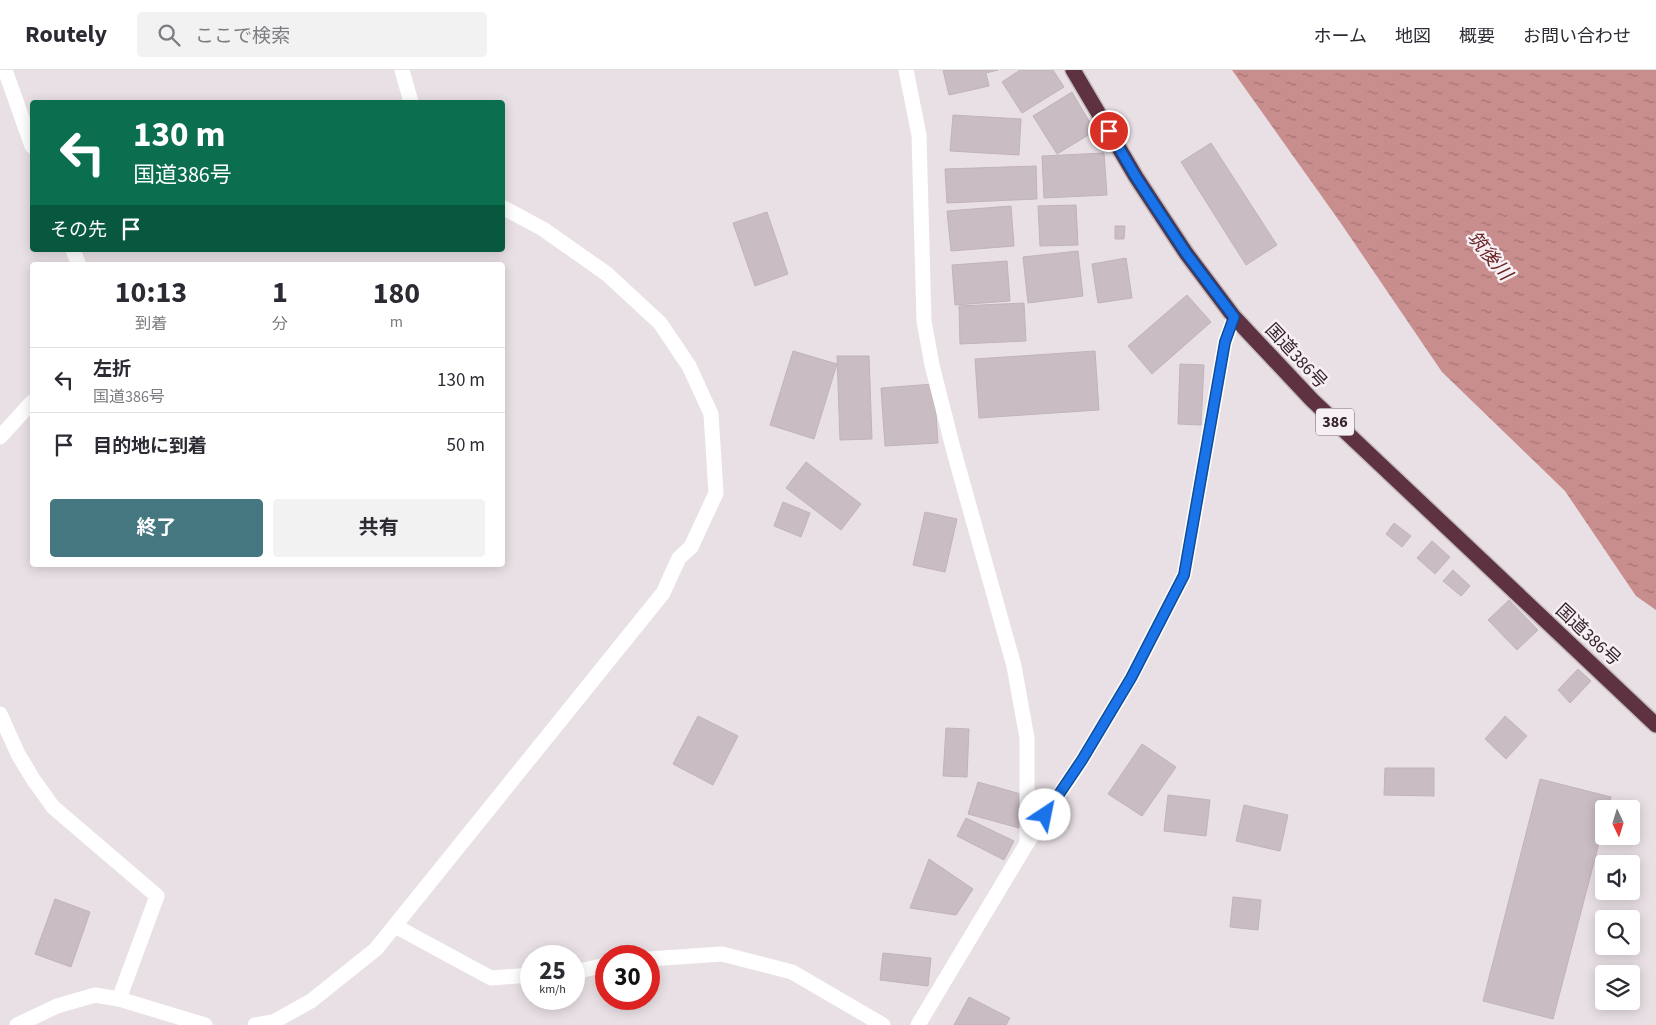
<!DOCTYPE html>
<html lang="ja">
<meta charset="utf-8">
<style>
body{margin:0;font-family:"Source Sans 3","Noto Sans JP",sans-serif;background:#f2f2f3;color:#2b2b33;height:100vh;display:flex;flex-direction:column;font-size:19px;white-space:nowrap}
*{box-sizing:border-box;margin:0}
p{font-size:16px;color:#7c7c81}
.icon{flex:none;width:28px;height:28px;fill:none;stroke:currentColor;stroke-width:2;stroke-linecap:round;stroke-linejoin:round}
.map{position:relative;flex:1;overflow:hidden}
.side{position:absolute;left:30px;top:192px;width:475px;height:305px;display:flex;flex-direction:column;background:#fff;border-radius:5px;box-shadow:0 2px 12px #0003}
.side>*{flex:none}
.banner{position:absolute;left:30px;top:30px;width:475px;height:152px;border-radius:5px;box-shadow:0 2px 12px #0003;background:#0b6e4f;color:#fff;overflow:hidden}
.needle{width:32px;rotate:176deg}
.tools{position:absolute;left:1595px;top:730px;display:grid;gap:10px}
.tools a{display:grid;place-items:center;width:45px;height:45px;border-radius:5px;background:#fff;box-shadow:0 2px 12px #0003;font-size:25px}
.speed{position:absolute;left:520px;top:875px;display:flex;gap:10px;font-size:25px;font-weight:700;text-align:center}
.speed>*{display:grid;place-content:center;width:65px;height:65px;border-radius:50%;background:#fff;box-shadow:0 2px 12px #0003;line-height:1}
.speed small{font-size:12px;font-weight:400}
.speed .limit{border:8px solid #d22;background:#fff;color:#111}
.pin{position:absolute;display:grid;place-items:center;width:42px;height:42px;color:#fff;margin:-21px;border:2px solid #fff;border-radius:50%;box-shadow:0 1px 5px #0007}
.me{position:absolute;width:55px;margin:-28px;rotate:34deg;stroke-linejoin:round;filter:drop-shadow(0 0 4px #0008)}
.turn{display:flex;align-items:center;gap:18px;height:105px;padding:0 20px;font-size:22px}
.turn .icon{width:65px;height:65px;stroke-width:2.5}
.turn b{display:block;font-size:35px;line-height:42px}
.then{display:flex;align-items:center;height:48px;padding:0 20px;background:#0003;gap:10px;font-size:19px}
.eta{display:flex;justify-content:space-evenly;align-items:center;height:85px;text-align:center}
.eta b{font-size:30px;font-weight:700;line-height:35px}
.primary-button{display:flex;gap:10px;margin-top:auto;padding:10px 20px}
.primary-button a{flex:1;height:58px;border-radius:5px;background:#457781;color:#fff;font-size:20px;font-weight:700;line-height:58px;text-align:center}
.primary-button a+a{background:#f2f2f3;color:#2b2b33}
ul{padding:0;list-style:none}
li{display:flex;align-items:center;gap:15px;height:65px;padding:0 20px;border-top:1px solid #e1e1e2}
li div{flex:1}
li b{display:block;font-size:19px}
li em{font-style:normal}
header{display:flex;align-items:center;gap:30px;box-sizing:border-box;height:70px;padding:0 25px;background:#fff;border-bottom:1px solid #e1e1e2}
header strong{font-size:24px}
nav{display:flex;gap:28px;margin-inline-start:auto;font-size:18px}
.search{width:350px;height:45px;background:#f2f2f3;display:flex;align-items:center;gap:12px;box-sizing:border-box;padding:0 18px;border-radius:5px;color:#7c7c81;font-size:19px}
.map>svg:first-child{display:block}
</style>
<header>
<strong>Routely</strong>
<div class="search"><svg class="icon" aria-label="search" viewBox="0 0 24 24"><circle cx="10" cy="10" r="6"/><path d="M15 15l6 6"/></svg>ここで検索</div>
<nav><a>ホーム</a><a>地図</a><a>概要</a><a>お問い合わせ</a></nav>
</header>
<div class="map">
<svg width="1656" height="955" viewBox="0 0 1656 955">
<defs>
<pattern id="water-ripples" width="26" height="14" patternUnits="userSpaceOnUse" patternTransform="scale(1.25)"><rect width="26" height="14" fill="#c88e8d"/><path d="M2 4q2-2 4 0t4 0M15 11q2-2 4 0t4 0" fill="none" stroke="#a37473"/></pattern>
</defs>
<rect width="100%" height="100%" fill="#e9e0e5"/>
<polygon fill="url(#water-ripples)" points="1232,0 1656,0 1656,540 1636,526 1565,421 1442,302 1340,152"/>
<g fill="#c9bcc3" stroke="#c1b3bb">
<polygon points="943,0 998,0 986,3 989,16 949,25"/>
<polygon points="1020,0 1053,0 1064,17 1022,43 1002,12"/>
<polygon points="1072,22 1095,61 1057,84 1033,46"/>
<polygon points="953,45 1021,49 1019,85 950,81"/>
<polygon points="1211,73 1277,175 1246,195 1181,92"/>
<polygon points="1104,83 1107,125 1044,128 1042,86"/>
<polygon points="1036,96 1037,129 947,133 945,99"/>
<polygon points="1076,135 1078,175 1040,176 1038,136"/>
<polygon points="1011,136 1014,176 951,181 947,141"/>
<polygon points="767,142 788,204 755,216 733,153"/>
<polygon points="1115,156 1125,156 1124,169 1115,169"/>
<polygon points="1078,181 1083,226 1028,233 1023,187"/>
<polygon points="1126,188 1132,228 1098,233 1092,194"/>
<polygon points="1007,191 1010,231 955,235 952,195"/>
<polygon points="1187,225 1211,252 1152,304 1128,276"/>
<polygon points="1024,233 1026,271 960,274 959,236"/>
<polygon points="793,281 837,294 814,369 770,355"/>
<polygon points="1095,281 1099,340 979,348 975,289"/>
<polygon points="837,286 869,286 872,369 840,370"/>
<polygon points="1180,294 1204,295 1201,355 1178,354"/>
<polygon points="934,314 938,373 885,376 881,318"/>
<polygon points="806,392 861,434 841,460 786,418"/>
<polygon points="783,432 810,443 801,467 774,456"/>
<polygon points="925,442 957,449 945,502 913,495"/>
<polygon points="1394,453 1411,466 1402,477 1386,464"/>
<polygon points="1432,471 1450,487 1435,504 1417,488"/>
<polygon points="1453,500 1470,516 1461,526 1443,511"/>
<polygon points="1509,530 1538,560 1517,580 1488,550"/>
<polygon points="1578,599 1591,611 1570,633 1558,620"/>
<polygon points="698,646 738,666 713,715 673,694"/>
<polygon points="1505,646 1527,666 1506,689 1485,669"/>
<polygon points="946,658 969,659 967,707 943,706"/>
<polygon points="1142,674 1176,697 1142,746 1108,724"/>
<polygon points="1385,698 1434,698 1434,726 1384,725"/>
<polygon points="1540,709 1611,727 1608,739 1604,739 1604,754 1553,949 1483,931"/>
<polygon points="978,712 1028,726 1019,758 968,744"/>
<polygon points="1168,725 1210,730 1206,766 1164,761"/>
<polygon points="1244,735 1288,745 1280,781 1236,771"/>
<polygon points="966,748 1014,771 1004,790 957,766"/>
<polygon points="929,789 973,819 956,845 910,838"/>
<polygon points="1233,827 1261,830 1258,860 1230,857"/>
<polygon points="55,829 90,842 71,897 35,884"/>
<polygon points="883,883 931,888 928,916 880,910"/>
<polygon points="969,927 1010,948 1006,955 954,955"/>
</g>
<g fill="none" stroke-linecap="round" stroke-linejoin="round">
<g stroke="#c3bdbf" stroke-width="18">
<polyline id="highway" points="1073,0 1136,107 1186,183 1234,247 1312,330 1656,655"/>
</g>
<g stroke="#fff" stroke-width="15">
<polyline points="5,0 32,76"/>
<polyline points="402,0 411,32"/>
<polyline points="906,0 919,65 924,251 932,295 954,382 1014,596 1027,668 1027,773"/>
<polyline points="73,180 79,195"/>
<polyline points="0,367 32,332"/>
<polyline points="0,644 18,684 33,709 53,737 157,826 119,929"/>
<polyline points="395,856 491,908 531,905"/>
<polyline points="649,889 722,884 792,902 883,955"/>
<polyline points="574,902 606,895"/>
<polyline points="17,955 57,936 95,925 119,929 205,955"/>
<polyline points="255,955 273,952 311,931 376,879 663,523 679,488 691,477 716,423 711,344 689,296 660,253 607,204 543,159 502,137"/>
<polyline points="918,955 1027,773 1082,690 1131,608 1184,505 1225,272 1234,247"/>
</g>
<use href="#highway" stroke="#5f3242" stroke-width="15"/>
</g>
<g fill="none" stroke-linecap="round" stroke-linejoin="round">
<g stroke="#114b97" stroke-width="12">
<polyline id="route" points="1045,745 1082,690 1131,608 1184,505 1225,272 1234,247 1186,183 1136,107 1109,61"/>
</g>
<use href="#route" stroke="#1a73e8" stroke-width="9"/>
</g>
<g text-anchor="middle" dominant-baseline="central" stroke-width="5" stroke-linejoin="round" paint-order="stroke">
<rect fill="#f6eff4" stroke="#706067" stroke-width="1" x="1316" y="338.5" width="38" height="27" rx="4"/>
<g font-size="16" font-weight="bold" fill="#37232b">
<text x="1335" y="352">386</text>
</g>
<g font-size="18" fill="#37232b" stroke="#f6eff4">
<text transform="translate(1296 286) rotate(47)">国道386号</text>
<text transform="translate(1588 565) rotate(43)">国道386号</text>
</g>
<g font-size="19" font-style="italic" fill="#6b2524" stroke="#f6eff4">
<text transform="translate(1489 186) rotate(50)">筑後川</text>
</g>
</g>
</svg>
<div class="tools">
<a><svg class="needle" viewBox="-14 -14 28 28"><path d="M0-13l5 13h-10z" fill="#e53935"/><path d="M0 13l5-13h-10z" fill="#7c7c81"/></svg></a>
<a><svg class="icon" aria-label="sound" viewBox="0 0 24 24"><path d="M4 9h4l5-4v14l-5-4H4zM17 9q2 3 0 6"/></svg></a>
<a><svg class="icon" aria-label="search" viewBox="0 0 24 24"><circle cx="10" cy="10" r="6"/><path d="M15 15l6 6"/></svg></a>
<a><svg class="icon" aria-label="layers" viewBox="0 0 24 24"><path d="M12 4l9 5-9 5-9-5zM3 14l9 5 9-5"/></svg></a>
</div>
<div class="speed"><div>25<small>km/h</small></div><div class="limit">30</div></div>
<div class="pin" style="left:1109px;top:61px;background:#d93025"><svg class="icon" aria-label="arrive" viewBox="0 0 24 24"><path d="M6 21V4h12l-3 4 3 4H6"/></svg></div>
<svg class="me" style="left:1045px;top:745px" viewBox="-20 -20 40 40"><circle r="19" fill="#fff"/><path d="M0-13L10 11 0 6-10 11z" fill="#1a73e8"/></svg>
<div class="banner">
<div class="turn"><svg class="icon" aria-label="left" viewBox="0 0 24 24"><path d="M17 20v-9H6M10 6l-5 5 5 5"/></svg><div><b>130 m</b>国道386号</div></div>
<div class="then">その先<svg class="icon" aria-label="arrive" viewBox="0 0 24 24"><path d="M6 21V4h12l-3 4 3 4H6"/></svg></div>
</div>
<section class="side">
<div class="eta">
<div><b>10:13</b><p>到着</p></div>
<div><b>1</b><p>分</p></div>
<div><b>180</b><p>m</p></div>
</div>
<ul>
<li><svg class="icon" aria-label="left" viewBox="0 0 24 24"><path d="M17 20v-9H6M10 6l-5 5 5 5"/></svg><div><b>左折</b><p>国道386号</p></div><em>130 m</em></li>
<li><svg class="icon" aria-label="arrive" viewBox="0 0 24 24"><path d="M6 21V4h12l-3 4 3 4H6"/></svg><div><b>目的地に到着</b></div><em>50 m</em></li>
</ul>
<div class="primary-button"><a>終了</a><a>共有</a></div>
</section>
</div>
